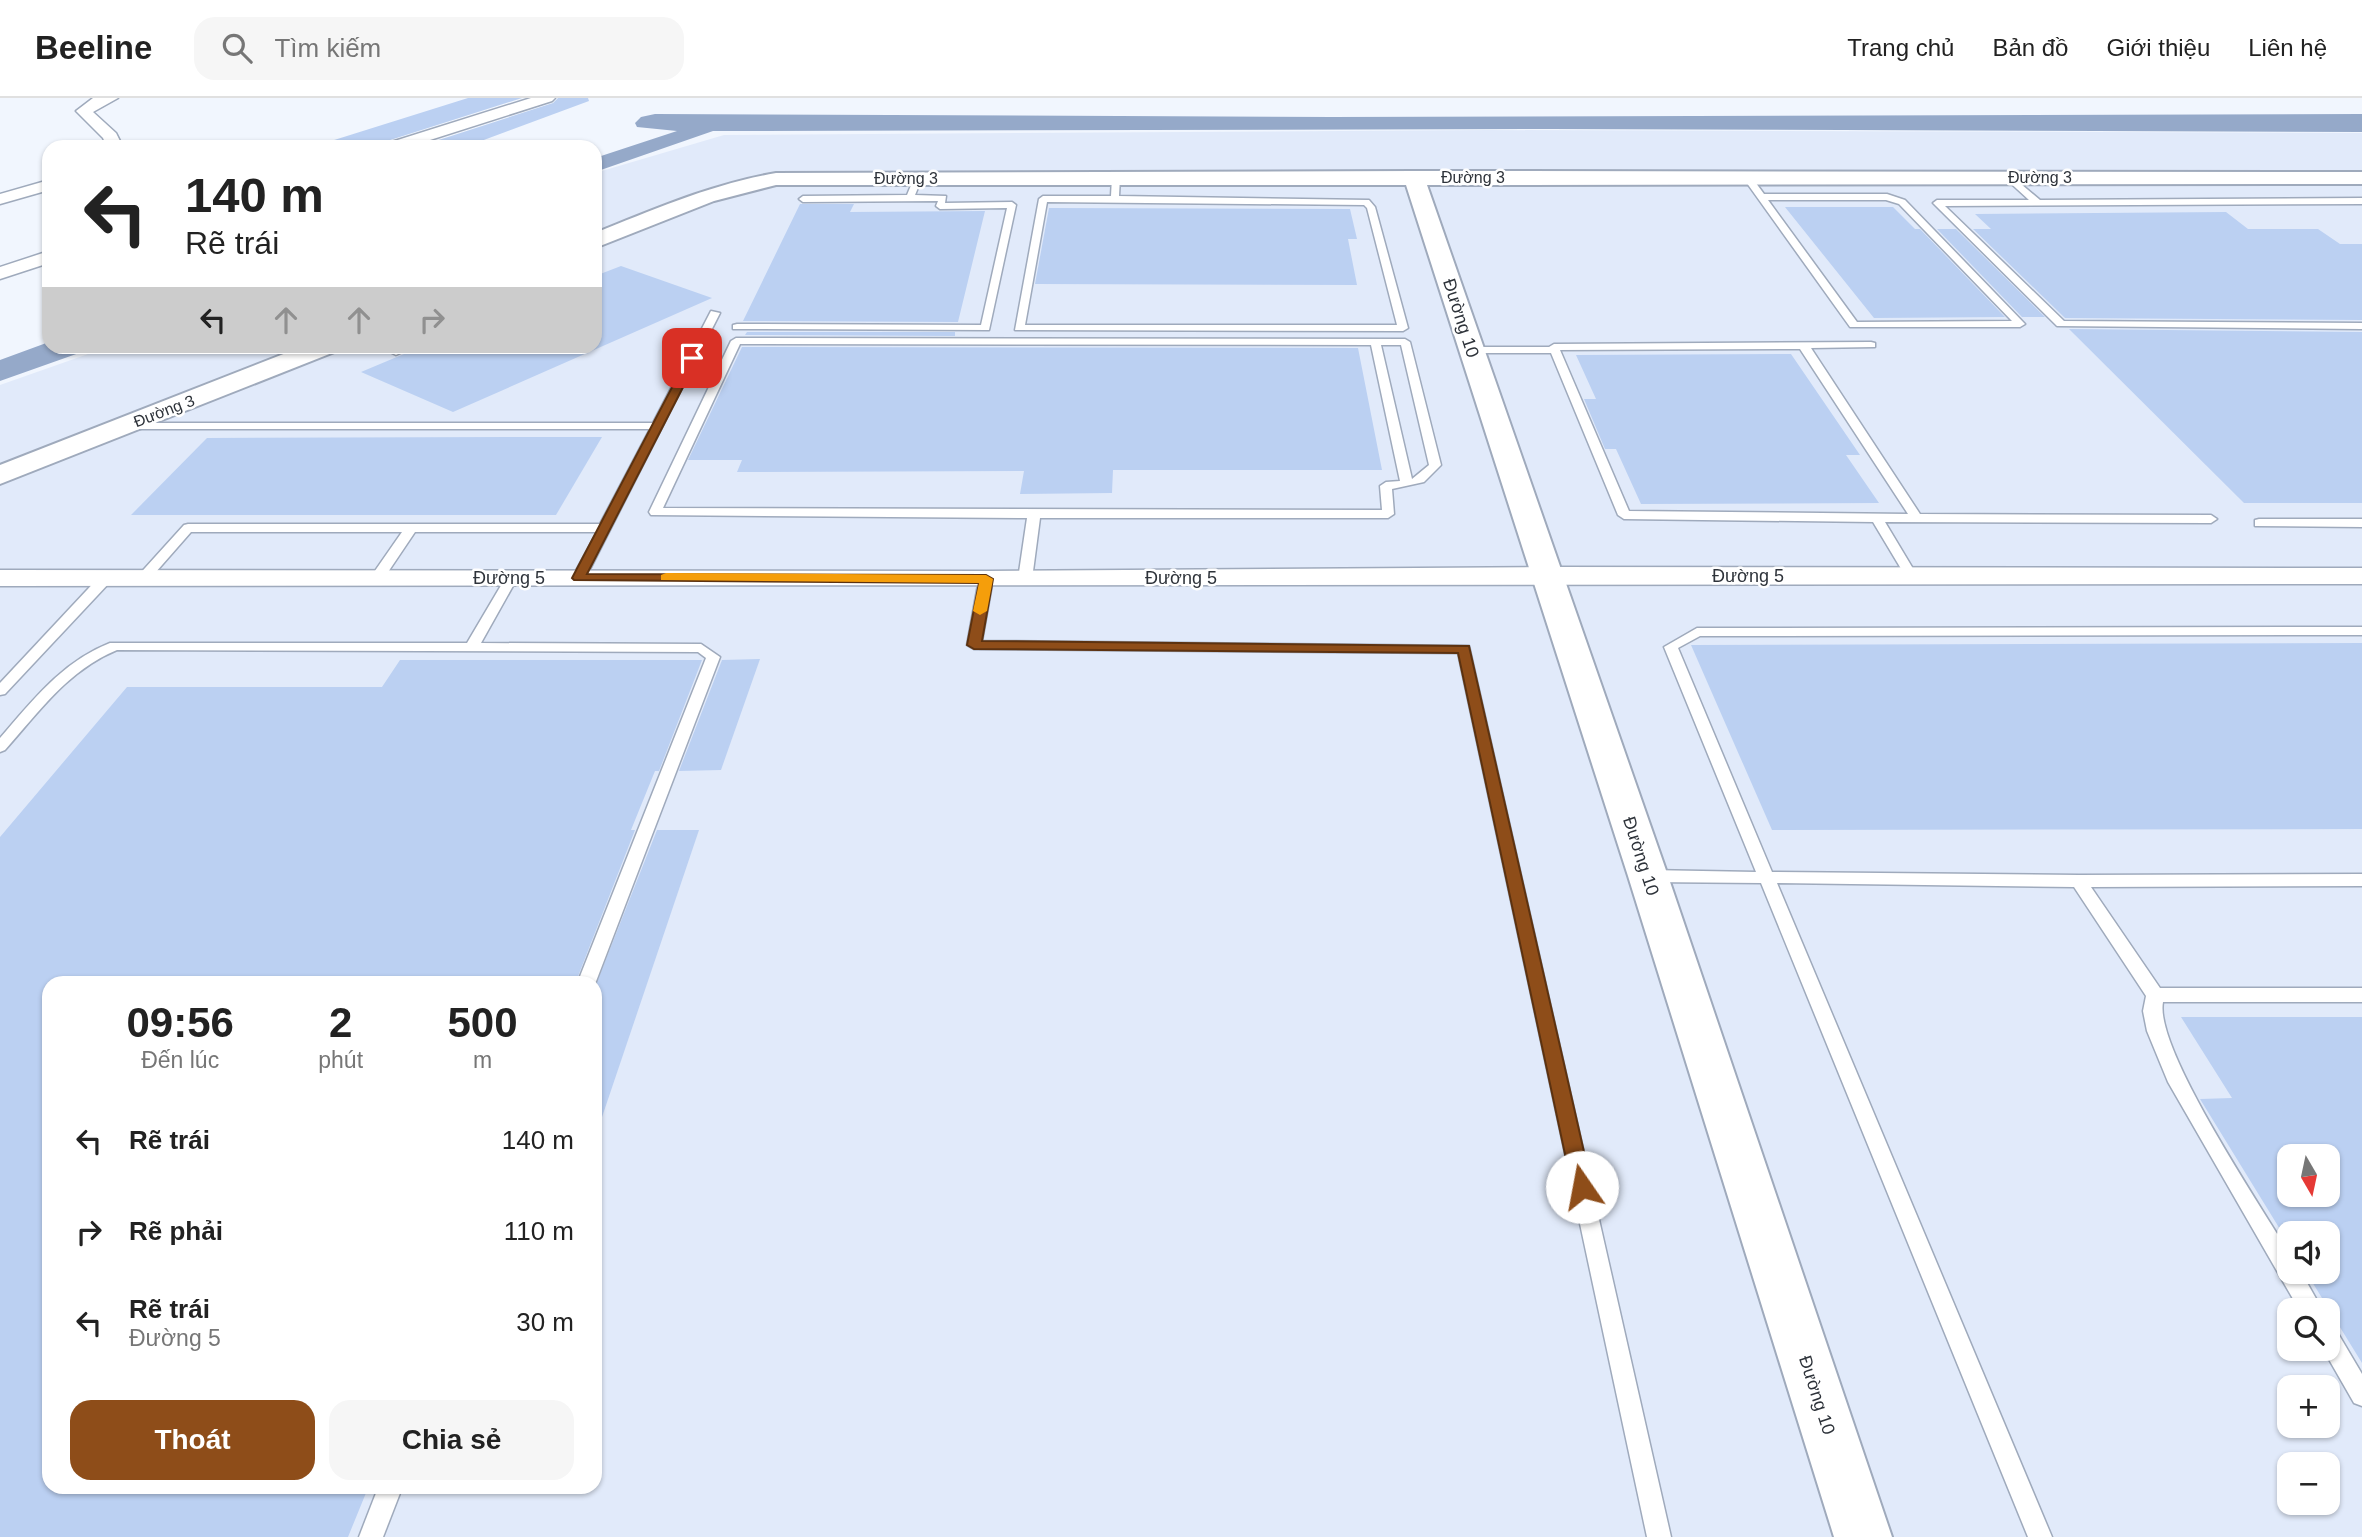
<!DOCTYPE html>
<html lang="vi">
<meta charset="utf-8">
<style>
body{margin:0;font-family:Helvetica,sans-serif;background:#f6f6f6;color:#222;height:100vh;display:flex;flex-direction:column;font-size:26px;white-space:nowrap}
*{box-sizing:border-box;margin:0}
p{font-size:23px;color:#767676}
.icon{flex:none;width:38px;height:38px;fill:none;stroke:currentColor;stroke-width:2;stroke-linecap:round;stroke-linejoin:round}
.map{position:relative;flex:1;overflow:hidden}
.details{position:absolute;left:42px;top:878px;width:560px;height:518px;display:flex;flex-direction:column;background:#fff;border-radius:21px;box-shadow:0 2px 5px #0004}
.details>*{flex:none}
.hud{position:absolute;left:42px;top:42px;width:560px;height:214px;border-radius:21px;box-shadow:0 2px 5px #0004;background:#fff;color:#222;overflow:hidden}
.needle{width:46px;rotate:171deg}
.tools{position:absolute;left:2277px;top:1046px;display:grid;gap:14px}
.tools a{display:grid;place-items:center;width:63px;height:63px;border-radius:14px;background:#fff;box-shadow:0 2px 5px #0004;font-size:35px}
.pin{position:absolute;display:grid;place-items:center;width:60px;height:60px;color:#fff;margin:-30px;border-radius:14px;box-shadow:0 4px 10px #0006}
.me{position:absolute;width:77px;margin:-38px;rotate:348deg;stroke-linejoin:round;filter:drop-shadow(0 0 5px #0008)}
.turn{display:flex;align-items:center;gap:24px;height:147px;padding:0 28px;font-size:32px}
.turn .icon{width:91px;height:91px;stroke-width:2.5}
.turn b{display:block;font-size:49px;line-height:60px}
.lanes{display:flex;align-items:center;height:66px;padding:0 28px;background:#0003;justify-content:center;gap:35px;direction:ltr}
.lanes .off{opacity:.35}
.eta{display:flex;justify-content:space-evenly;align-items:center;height:119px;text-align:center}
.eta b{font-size:42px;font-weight:700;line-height:49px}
.cta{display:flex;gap:14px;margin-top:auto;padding:14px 28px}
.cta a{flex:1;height:80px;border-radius:21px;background:#8e4d19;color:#fff;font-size:28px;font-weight:700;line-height:80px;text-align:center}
.cta a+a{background:#f6f6f6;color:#222}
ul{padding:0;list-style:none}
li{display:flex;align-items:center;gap:21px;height:91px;padding:0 28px}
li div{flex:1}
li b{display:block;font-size:26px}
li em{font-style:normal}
header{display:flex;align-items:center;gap:42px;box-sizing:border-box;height:98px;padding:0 35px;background:#fff;border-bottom:2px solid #e0e0e0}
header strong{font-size:33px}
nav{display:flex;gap:38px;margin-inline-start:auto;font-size:24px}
.search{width:490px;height:63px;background:#f6f6f6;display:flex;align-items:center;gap:18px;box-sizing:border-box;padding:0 24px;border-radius:21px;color:#767676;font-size:26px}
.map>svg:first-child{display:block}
</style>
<header>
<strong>Beeline</strong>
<div class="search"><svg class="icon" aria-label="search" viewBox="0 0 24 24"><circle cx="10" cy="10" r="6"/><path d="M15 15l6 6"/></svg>Tìm kiếm</div>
<nav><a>Trang chủ</a><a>Bản đồ</a><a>Giới thiệu</a><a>Liên hệ</a></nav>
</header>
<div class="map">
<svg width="2362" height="1439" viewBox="0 0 2362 1439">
<rect width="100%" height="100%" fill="#f1f6fe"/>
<path fill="#e1eafa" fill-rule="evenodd" d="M 1489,32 L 2362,35 L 2362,1439 L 0,1439 L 0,287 L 108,249 L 595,248 L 595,75 L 724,37 ZM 49,886 L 595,886 L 595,1390 L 49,1390 ZM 2289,1059 L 2328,1059 L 2328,1097 L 2289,1097 ZM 2289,1136 L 2328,1136 L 2328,1174 L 2289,1174 ZM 2289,1213 L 2328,1213 L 2328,1251 L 2289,1251 ZM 2289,1290 L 2328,1290 L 2328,1328 L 2289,1328 ZM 2289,1367 L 2328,1367 L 2328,1405 L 2289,1405 Z"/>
<g fill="#95a9c9">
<polygon points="655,16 1332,19 2362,16 2362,34 1551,31 713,33 595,74 595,60 677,33 637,29 635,25 641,19"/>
<polygon points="49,244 49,248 96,249 0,283 0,262"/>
</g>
<g fill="#bbd0f2" fill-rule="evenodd">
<polygon points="468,0 522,0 384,44 380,49 332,49 331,43"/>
<polygon points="558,0 588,0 589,3 465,49 417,49 553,5"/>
<polygon points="800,106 854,106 850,114 985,113 958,224 743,223"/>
<polygon points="1785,109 1893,109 1915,131 1920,131 2005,219 1874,220"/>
<polygon points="1049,110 1350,111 1357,141 1348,141 1357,187 1035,186"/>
<polygon points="2226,114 2248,131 2318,131 2340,146 2362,146 2362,222 2065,220 1973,131 1991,131 1975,116"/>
<polygon points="1937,131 1956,131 2045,219 2022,219"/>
<polygon points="621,168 712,200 453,314 361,274 423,248 595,248 595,178"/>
<polygon points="2069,231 2362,234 2362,405 2244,405"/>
<polygon points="747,234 955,234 955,238 745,237"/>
<polygon points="742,249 1358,250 1382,372 1113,372 1112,395 1020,396 1024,373 737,374 742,362 688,362"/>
<polygon points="1791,256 1860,357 1846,357 1879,405 1641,406 1616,351 1605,351 1584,301 1596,301 1576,257"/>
<polygon points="540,339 602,339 556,417 131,417 207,340"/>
<polygon points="2362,545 2362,731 1772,732 1691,547"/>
<polygon points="760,561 721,672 679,673 722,562"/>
<polygon points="400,562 702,562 659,673 655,673 631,732 635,732 575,886 49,886 49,1390 368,1390 348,1439 0,1439 0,739 127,589 382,589"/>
<polygon points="657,732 699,732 600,1025 595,1025 595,889"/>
<path d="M 2181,919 L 2362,919 L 2362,1265 L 2306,1174 L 2328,1174 L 2328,1136 L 2289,1136 L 2289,1146 L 2200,1001 L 2232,1000 ZM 2289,1059 L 2328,1059 L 2328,1097 L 2289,1097 Z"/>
</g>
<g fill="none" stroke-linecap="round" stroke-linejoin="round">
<g stroke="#9faabc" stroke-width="3">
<g id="service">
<path d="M 1116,76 L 1120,79 L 1119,98 L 1369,102 L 1375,109 L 1408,230 L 1403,233 L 1015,232 L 1039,101 L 1043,98 L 1111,98 L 1112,79 ZM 1047,104 L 1364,107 L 1367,110 L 1397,227 L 1025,227 Z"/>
<polygon points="2009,76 2040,102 2362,100 2362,106 1945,108 2064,223 2362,225 2362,231 2057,228 1933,105 1937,102 2029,102 2006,81 2006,77"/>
<polygon points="918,77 922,80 915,97 946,98 945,105 1012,104 1016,107 989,232 733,231 733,227 737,226 981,227 1007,110 940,111 936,108 938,103 803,104 799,101 803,98 907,97 914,80"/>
<path d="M 1744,77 L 1750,77 L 1764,96 L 1887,96 L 1905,102 L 2025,226 L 2020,229 L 1850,229 L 1744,81 ZM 1768,102 L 1886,102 L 1899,106 L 2012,223 L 1857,224 Z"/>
<polygon points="711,213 720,215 584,483 574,483 572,480 597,434 415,434 382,483 377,484 370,480 402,434 191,434 148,483 138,483 136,480 184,427 188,426 600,426 650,331 128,331 122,328 128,325 653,325"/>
<path d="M 736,240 L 1405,241 L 1410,244 L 1441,367 L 1424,384 L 1392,391 L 1394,416 L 1388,420 L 1040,420 L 1032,481 L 1025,485 L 1018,481 L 1027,420 L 651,417 L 649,414 L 731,243 ZM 740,246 L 1371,247 L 1400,383 L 1386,384 L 1380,388 L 1382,412 L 663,410 ZM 1381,247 L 1401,247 L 1429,367 L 1412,381 Z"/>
<path d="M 1871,244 L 1875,245 L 1875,249 L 1811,250 L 1920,416 L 2211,417 L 2217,421 L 2211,425 L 1885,424 L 1918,479 L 1912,483 L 1906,479 L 1873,424 L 1624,421 L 1618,417 L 1551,255 L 1472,255 L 1467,252 L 1472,249 L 1549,249 L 1554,246 ZM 1800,251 L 1908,416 L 1629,413 L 1560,252 Z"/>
<polygon points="378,248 415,248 396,257"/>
<polygon points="2259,421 2362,421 2362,429 2255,428 2255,422"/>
<path d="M 512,475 L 518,479 L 481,545 L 701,546 L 720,559 L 595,886 L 577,886 L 706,560 L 698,554 L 117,552 C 68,572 39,614 5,652 L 0,654 L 0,640 C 33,602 62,564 110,545 L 467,545 L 506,479 Z"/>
<polygon points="106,476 111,477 111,483 5,596 0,597 0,585 101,477"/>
<polygon points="986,477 993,481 982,543 1469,548 1671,1439 1647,1439 1458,555 974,551 967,547 979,481"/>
<path d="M 2362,529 L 2362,537 L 1700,538 L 1678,550 L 1772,774 L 2079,777 L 2362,776 L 2362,788 L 2091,789 L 2160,890 L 2362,890 L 2362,904 L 2163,904 C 2154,950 2261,1108 2289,1155 L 2289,1174 L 2301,1174 L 2323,1213 L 2300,1213 L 2168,984 L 2147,933 L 2143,913 L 2146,898 L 2074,789 L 1777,785 L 2052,1439 L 2028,1439 L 1761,785 L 1648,784 L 1640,778 L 1648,772 L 1756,774 L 1664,549 L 1697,530 Z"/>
<polygon points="2328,1229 2336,1232 2362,1276 2362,1308 2354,1305 2323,1251 2328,1251"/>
<polygon points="378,1390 402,1390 383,1439 359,1439"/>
</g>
</g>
<g stroke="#9faabc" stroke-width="3">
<g id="minor">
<polygon points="93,0 118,0 93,14 116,35 123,49 107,49 103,40 76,13"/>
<polygon points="531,0 555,0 552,3 408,49 383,49 385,46"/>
<polygon points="49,82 49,92 0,106 0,96"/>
<polygon points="49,153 49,165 0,181 0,169"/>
<polygon points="1546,469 2362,470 2362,486 0,488 0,472 986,473"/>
</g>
</g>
<g stroke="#9faabc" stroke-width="4">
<g id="tertiary">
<path d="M 1414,73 L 2362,74 L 2362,86 L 1427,87 L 1668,778 L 1892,1439 L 1834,1439 L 1628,778 L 1406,87 L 776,87 L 714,103 L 595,150 L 595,135 C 655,111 712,86 776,75 Z"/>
<polygon points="304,248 340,248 337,253 0,386 0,367"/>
</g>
</g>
<use href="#service" fill="#fff" fill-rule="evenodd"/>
<use href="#minor" fill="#fff" fill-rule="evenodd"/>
<use href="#tertiary" fill="#fff" fill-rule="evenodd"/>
</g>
<polygon fill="#8e4d19" stroke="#5c3210" stroke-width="2" points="689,257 698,260 587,476 986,477 993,481 982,543 1469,548 1592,1089 1589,1095 1582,1098 1575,1095 1572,1089 1458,555 974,551 967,547 979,485 574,482 572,480"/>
<polygon fill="#f59e0b" points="666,475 986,477 993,481 987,513 980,517 973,513 979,485 661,482 661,477"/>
<g text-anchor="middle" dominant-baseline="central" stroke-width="5" stroke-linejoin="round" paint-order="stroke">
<g font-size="16" fill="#2e333a" stroke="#fff">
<text x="1473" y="79">Đường 3</text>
<text x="2040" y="79">Đường 3</text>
<text x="906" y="80">Đường 3</text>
<text transform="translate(164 313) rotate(-21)">Đường 3</text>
</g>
<g font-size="18" fill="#2e333a" stroke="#fff">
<text transform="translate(1461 220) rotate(72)">Đường 10</text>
<text x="1748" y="478">Đường 5</text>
<text x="509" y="480">Đường 5</text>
<text x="1181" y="480">Đường 5</text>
<text transform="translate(1641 758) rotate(72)">Đường 10</text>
<text transform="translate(1817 1297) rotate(72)">Đường 10</text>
</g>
</g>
</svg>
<div class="tools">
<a><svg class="needle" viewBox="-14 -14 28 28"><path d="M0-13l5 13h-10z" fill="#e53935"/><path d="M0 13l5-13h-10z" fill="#767676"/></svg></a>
<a><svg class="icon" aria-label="sound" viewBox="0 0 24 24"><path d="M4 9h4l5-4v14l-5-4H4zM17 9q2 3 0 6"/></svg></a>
<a><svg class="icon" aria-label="search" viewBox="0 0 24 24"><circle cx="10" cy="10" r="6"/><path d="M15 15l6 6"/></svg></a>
<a>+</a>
<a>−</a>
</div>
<div class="pin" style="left:692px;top:260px;background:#d93025"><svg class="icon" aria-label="arrive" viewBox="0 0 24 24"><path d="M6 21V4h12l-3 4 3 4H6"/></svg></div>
<svg class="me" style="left:1582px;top:1089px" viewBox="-20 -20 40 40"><circle r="19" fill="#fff"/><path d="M0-13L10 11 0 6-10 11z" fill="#8e4d19"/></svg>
<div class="hud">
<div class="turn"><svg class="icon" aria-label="left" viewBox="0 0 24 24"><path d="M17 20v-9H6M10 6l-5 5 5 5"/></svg><div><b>140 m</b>Rẽ trái</div></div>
<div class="lanes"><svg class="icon" aria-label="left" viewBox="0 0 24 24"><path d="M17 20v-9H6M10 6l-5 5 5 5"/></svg><svg class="icon off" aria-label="ahead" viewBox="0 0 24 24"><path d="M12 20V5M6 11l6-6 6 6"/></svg><svg class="icon off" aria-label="ahead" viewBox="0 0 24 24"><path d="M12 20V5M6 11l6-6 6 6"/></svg><svg class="icon off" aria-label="right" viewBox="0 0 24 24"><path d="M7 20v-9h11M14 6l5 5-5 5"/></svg></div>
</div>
<section class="details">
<div class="eta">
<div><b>09:56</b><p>Đến lúc</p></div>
<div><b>2</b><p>phút</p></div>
<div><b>500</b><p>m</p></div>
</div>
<ul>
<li><svg class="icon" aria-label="left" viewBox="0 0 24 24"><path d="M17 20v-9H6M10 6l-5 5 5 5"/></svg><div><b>Rẽ trái</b></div><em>140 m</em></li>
<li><svg class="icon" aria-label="right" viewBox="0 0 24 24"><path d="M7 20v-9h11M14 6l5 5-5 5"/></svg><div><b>Rẽ phải</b></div><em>110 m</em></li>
<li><svg class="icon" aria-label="left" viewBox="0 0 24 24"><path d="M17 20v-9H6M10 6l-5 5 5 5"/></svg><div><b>Rẽ trái</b><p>Đường 5</p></div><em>30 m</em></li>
</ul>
<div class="cta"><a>Thoát</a><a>Chia sẻ</a></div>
</section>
</div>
